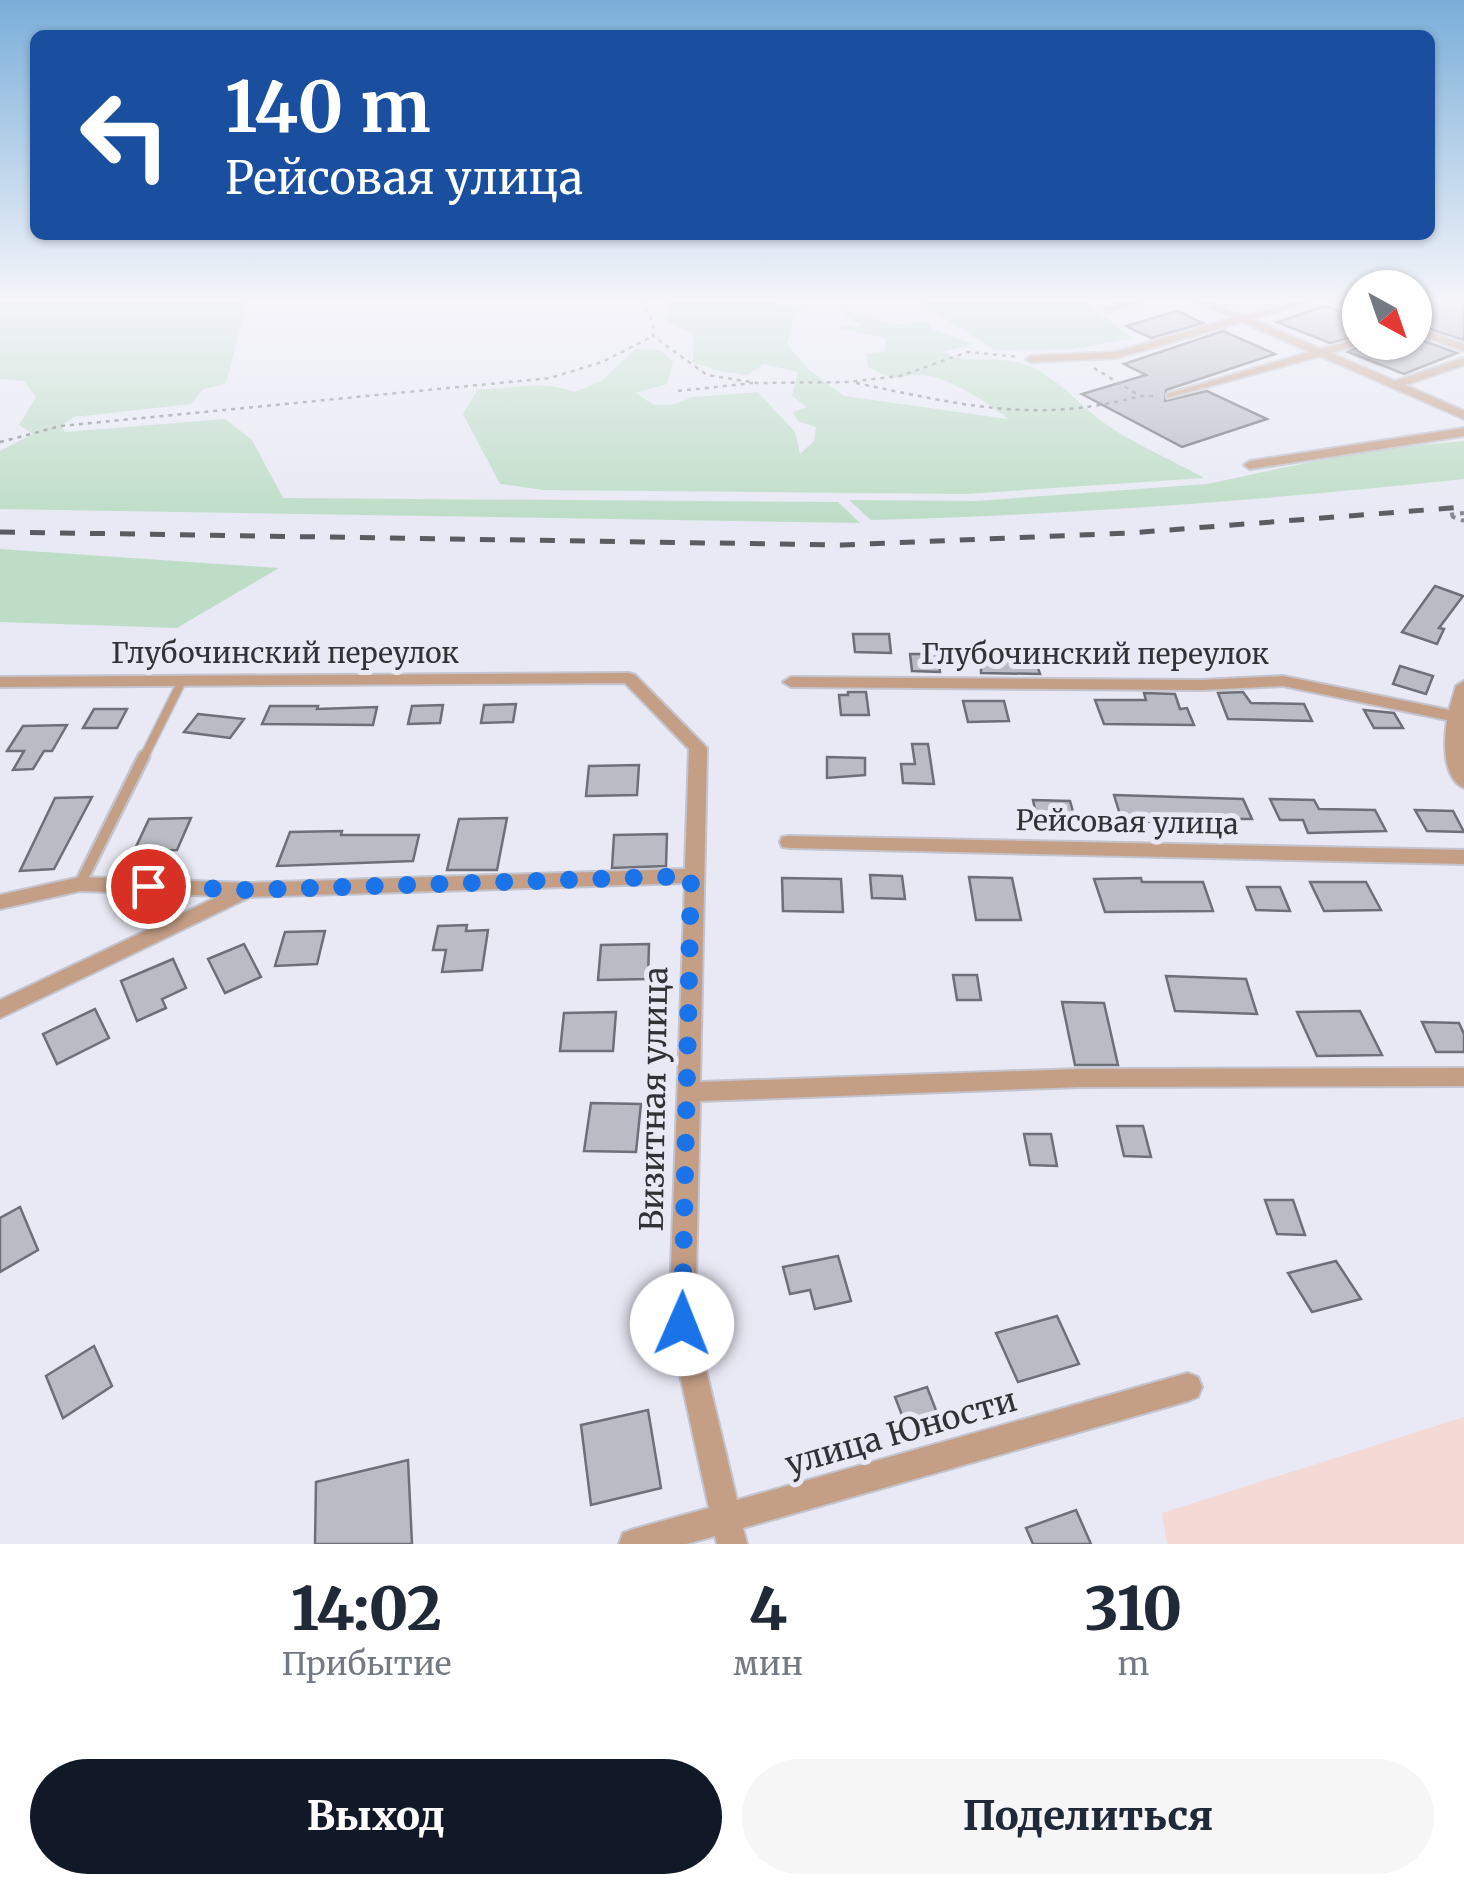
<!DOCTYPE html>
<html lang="ru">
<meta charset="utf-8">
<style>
body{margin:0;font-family:Merriweather,serif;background:#f6f6f7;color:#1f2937;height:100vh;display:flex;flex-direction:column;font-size:38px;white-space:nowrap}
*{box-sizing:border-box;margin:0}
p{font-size:32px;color:#747a83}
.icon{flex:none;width:55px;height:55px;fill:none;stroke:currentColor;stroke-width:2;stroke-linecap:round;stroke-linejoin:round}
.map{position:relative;height:1544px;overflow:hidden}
.panel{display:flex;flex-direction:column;background:#fff;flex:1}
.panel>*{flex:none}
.top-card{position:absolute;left:30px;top:30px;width:1405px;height:210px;border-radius:15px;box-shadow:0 2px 8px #0004;background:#1a4fa0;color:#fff;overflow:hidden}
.needle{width:65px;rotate:140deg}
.buttons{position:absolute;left:1342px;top:270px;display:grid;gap:20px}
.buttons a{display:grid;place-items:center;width:90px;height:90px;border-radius:50%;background:#fff;box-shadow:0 2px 8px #0004;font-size:50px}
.pin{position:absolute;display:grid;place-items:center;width:85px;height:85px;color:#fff;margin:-42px;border:5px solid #fff;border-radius:50%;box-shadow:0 2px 10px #0007}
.me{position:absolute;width:110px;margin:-55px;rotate:1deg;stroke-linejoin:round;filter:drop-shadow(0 0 8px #0008)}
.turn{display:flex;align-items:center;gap:35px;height:210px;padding:0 30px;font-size:45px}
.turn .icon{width:130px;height:130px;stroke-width:2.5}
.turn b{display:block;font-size:70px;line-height:85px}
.eta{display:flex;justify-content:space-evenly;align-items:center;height:170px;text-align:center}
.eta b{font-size:60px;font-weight:800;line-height:70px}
.action{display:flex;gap:20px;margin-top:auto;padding:20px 30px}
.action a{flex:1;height:115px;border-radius:60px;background:#111827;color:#fff;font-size:40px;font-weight:800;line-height:115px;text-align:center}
.action a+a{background:#f6f6f7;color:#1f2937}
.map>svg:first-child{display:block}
</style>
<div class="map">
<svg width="1464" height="1544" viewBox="0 0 1464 1544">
<rect width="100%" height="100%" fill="#e8e9f4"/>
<polygon fill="#f4d9d5" points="1464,1417 1464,1544 1167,1544 1162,1513"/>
<g fill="#beddc7">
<polygon points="0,301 247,301 226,383 202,390 191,404 74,417 61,426 65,432 225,419 252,440 283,498 838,502 860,523 0,509 0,451 33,434 19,425 36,397 24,381 0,379"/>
<path d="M 670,301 L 757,301 L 806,308 L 794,314 L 787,344 L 809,370 L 844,396 L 1008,419 C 995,406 949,379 930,376 C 898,371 904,387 868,367 L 866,354 L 884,352 L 887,339 L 840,328 L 843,325 L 857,328 L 862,325 L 845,316 L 844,310 L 893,325 L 929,321 L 933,329 L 973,344 L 943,352 C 977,368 996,351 1033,368 C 1058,380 1074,399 1095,416 C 1126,441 1169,458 1204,478 L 965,494 L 544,490 L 500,484 L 463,414 L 478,389 C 516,390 539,379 574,392 L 602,381 L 635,349 L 660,350 L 673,361 L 667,384 L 635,393 L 654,405 L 676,404 L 692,397 L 758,392 L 795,432 L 800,454 L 814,441 L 816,427 L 798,421 L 793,412 L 807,407 L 792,396 L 798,372 L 764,364 L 747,375 L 718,371 L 693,362 L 693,335 L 664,319 Z"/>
<polygon points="917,301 1085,301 1132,338 1074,349 995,350"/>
<path d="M 1464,441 L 1464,479 C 1266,500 1070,515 871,520 L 849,500 L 976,501 L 1207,484 L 1367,450 Z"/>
<polygon points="0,549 279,568 177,628 0,622"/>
</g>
<g fill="#b9bbc5" stroke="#6e6f79" stroke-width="2.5">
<polygon points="1415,301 1464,301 1464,340 1415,324"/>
<polygon points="1325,306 1360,318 1360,335 1330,343 1277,322"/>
<polygon points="1177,311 1203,323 1151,338 1126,326"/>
<polygon points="1223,331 1275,354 1166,390 1165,401 1207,391 1267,419 1182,447 1082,394 1146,375 1124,364"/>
<polygon points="1415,338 1457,353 1404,374 1348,352 1367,342 1415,342"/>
<polygon points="1435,586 1463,596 1439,628 1444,629 1437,644 1402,632"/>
<polygon points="853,634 889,634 891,653 855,652"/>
<polygon points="910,654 938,654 940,672 912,671"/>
<polygon points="981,659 1035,659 1040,674 981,673"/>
<polygon points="1400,666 1433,676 1426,694 1393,684"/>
<polygon points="848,692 866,692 869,715 841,715 839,695 848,695"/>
<polygon points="1243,692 1251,703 1304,704 1312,721 1228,719 1218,693"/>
<polygon points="1144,693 1175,694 1180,709 1187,708 1194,725 1104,724 1095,700 1146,700"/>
<polygon points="963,701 1004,701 1009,721 968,722"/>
<polygon points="516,704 513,722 481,723 484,705"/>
<polygon points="443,705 440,723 408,724 412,706"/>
<polygon points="270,706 318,706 317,709 377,707 373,725 262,724"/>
<polygon points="94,709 127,709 117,728 83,728"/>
<polygon points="1364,710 1394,713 1403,728 1374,728"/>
<polygon points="198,714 244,719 230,738 184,732"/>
<polygon points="67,725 52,751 44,751 33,769 13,770 24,751 7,751 23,726"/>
<polygon points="912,744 928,744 934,784 903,783 901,764 915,764"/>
<polygon points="827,757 865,758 865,775 827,778"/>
<polygon points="639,765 637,795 586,796 589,766"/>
<polygon points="1114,795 1243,799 1252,819 1222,819 1224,824 1122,821"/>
<polygon points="92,797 54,869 20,871 55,798"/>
<polygon points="1270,799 1314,800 1319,809 1375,810 1386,831 1308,833 1303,820 1280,820"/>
<polygon points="1033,800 1070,801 1075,819 1037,819"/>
<polygon points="1415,810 1453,811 1464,832 1427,831"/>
<polygon points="191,818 177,850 134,851 149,819"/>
<polygon points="507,818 497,870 447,870 459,819"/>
<polygon points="342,831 341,835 419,835 413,861 277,866 290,832"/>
<polygon points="667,834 666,866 612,868 614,835"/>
<polygon points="870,875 902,876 905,899 872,898"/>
<polygon points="969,877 1012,878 1021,920 976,920"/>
<polygon points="782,878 841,879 843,912 783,911"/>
<polygon points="1141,878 1142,882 1203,882 1213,911 1105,912 1094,879"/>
<polygon points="1310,882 1366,882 1381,910 1324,911"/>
<polygon points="1247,887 1280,887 1290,911 1256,910"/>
<polygon points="467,925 466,931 488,930 482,970 442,972 446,950 433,950 438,926"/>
<polygon points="325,931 317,964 275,966 285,932"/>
<polygon points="244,944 261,977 225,993 208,959"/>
<polygon points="649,944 648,979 598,980 601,945"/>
<polygon points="173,959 186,988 162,999 166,1008 137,1021 121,981"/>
<polygon points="953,975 977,975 981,1000 957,1000"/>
<polygon points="1166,976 1246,979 1257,1014 1175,1011"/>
<polygon points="1062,1002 1104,1003 1118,1065 1075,1065"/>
<polygon points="95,1009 109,1038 57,1064 43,1034"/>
<polygon points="1360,1011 1382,1055 1317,1056 1297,1012"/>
<polygon points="616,1012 613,1051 560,1051 564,1013"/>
<polygon points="1422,1022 1459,1023 1464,1034 1464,1052 1436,1052"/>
<polygon points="591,1103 641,1104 636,1152 584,1151"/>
<polygon points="1117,1126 1143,1126 1151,1157 1124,1156"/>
<polygon points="1024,1134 1051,1134 1057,1166 1030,1165"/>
<polygon points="1265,1200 1293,1200 1305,1235 1277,1234"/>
<polygon points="20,1207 38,1250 0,1272 0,1218"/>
<polygon points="838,1256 851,1301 815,1309 810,1290 790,1294 783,1267"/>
<polygon points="1336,1261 1361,1299 1312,1312 1288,1273"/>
<polygon points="1057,1316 1079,1364 1018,1382 996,1333"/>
<polygon points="94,1346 112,1386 63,1418 46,1376"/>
<polygon points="927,1387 937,1413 905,1423 895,1397"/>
<polygon points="648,1410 661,1488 591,1505 581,1425"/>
<polygon points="408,1460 412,1544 315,1544 316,1482"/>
<polygon points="1076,1510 1091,1544 1033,1544 1026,1528"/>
</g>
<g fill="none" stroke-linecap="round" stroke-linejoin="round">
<g stroke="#c3c4ce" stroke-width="11">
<polyline id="service-far1" points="143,759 182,681"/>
</g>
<g stroke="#c3c4ce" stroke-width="15">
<polyline id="service" points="80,884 144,756"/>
</g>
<g stroke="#c3c4ce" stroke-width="4">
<g id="minor">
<polygon points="1127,301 1144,301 1109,312 1104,309"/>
<path d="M 1197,301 C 1216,301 1229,315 1245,315 C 1262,316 1286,301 1310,301 L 1253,319 L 1321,349 L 1360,338 L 1360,342 L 1364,343 L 1331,353 L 1395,381 L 1464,358 L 1464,365 L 1405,385 L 1464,411 L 1464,419 L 1320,356 L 1167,398 L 1167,394 L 1310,352 L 1242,322 L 1117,358 L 1031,362 L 1026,359 L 1031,356 L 1116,352 L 1233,318 Z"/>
<polygon points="1332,301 1346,301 1360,306 1360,313"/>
<polygon points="1415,327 1464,344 1464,351 1415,334"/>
<polygon points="1464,428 1464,436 1250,469 1244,465 1250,461"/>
<polygon points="629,673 635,675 707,748 700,1082 1080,1069 1464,1068 1464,1086 1080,1087 700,1101 695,1324 737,1500 1188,1373 1198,1377 1202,1387 1198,1397 1188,1401 743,1528 747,1544 717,1544 715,1536 686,1544 619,1544 623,1533 634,1529 709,1508 669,1324 685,883 250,897 0,1018 0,1000 219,896 80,891 0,909 0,895 80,877 248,883 685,869 689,749 625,683 0,687 0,677"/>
<path d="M 1283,676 L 1449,710 L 1456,686 L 1464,681 L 1464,788 C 1442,778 1444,741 1447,720 L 1283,686 L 1202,690 L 791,687 L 783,682 L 791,677 L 1202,680 Z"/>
<polygon points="789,836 1464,850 1464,864 789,848 782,847 780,842 782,837"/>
</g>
</g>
<g stroke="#86878f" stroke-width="2.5" stroke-dasharray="4 5" stroke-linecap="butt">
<polyline points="641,301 653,322 653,336 707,375 757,383 848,382 900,376 968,352 1020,357"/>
<polyline points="1094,368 1140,396 1157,396"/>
<path d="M 856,383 C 958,404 1036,425 1140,396"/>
<polyline points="678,391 753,383"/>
<polyline points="0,442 61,426 550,378 602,362 653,336"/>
</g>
<polyline stroke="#86878f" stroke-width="4" stroke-dasharray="4 6" stroke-linecap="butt" points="1464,513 1448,515 1464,521"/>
<use href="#service-far1" stroke="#c59f85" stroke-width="8"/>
<use href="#service" stroke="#c59f85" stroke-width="10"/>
<use href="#minor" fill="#c59f85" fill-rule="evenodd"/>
<polyline stroke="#5b5c61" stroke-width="5" stroke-dasharray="15 15" stroke-linecap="butt" points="0,532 842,545 1130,533 1464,507"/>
</g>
<linearGradient id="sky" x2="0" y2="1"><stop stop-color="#79aed9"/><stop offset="0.58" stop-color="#f5f5fa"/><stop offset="1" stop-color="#f5f5fa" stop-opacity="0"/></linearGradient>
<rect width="1464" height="517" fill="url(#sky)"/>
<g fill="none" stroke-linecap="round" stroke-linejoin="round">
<polyline stroke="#1a73e8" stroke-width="18" stroke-dasharray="0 32.4" points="148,886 248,890 691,876 682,1324"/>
</g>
<g text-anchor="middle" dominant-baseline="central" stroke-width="10" stroke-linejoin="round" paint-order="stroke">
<g font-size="28" fill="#313236" stroke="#e8e9f4">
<text x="285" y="653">Глубочинский переулок</text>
<text x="1095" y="654">Глубочинский переулок</text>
<text transform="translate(1127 822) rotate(1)">Рейсовая улица</text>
</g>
<g font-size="32" fill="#313236" stroke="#e8e9f4">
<text transform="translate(654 1099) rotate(-89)">Визитная улица</text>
<text transform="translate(901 1432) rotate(-16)">улица Юности</text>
</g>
</g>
</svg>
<div class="buttons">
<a><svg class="needle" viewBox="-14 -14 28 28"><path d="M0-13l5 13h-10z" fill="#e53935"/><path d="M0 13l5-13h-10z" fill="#747a83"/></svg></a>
</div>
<div class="pin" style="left:148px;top:886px;background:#d93025"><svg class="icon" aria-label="arrive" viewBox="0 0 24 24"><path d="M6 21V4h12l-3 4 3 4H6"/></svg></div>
<svg class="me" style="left:682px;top:1324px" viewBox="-20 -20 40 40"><circle r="19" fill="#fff"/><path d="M0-13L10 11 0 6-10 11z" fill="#1a73e8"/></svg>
<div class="top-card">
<div class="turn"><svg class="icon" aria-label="left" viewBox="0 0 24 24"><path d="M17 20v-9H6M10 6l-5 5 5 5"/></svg><div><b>140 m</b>Рейсовая улица</div></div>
</div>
</div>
<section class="panel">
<div class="eta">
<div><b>14:02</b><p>Прибытие</p></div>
<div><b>4</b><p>мин</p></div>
<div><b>310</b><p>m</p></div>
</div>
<div class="action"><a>Выход</a><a>Поделиться</a></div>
</section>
